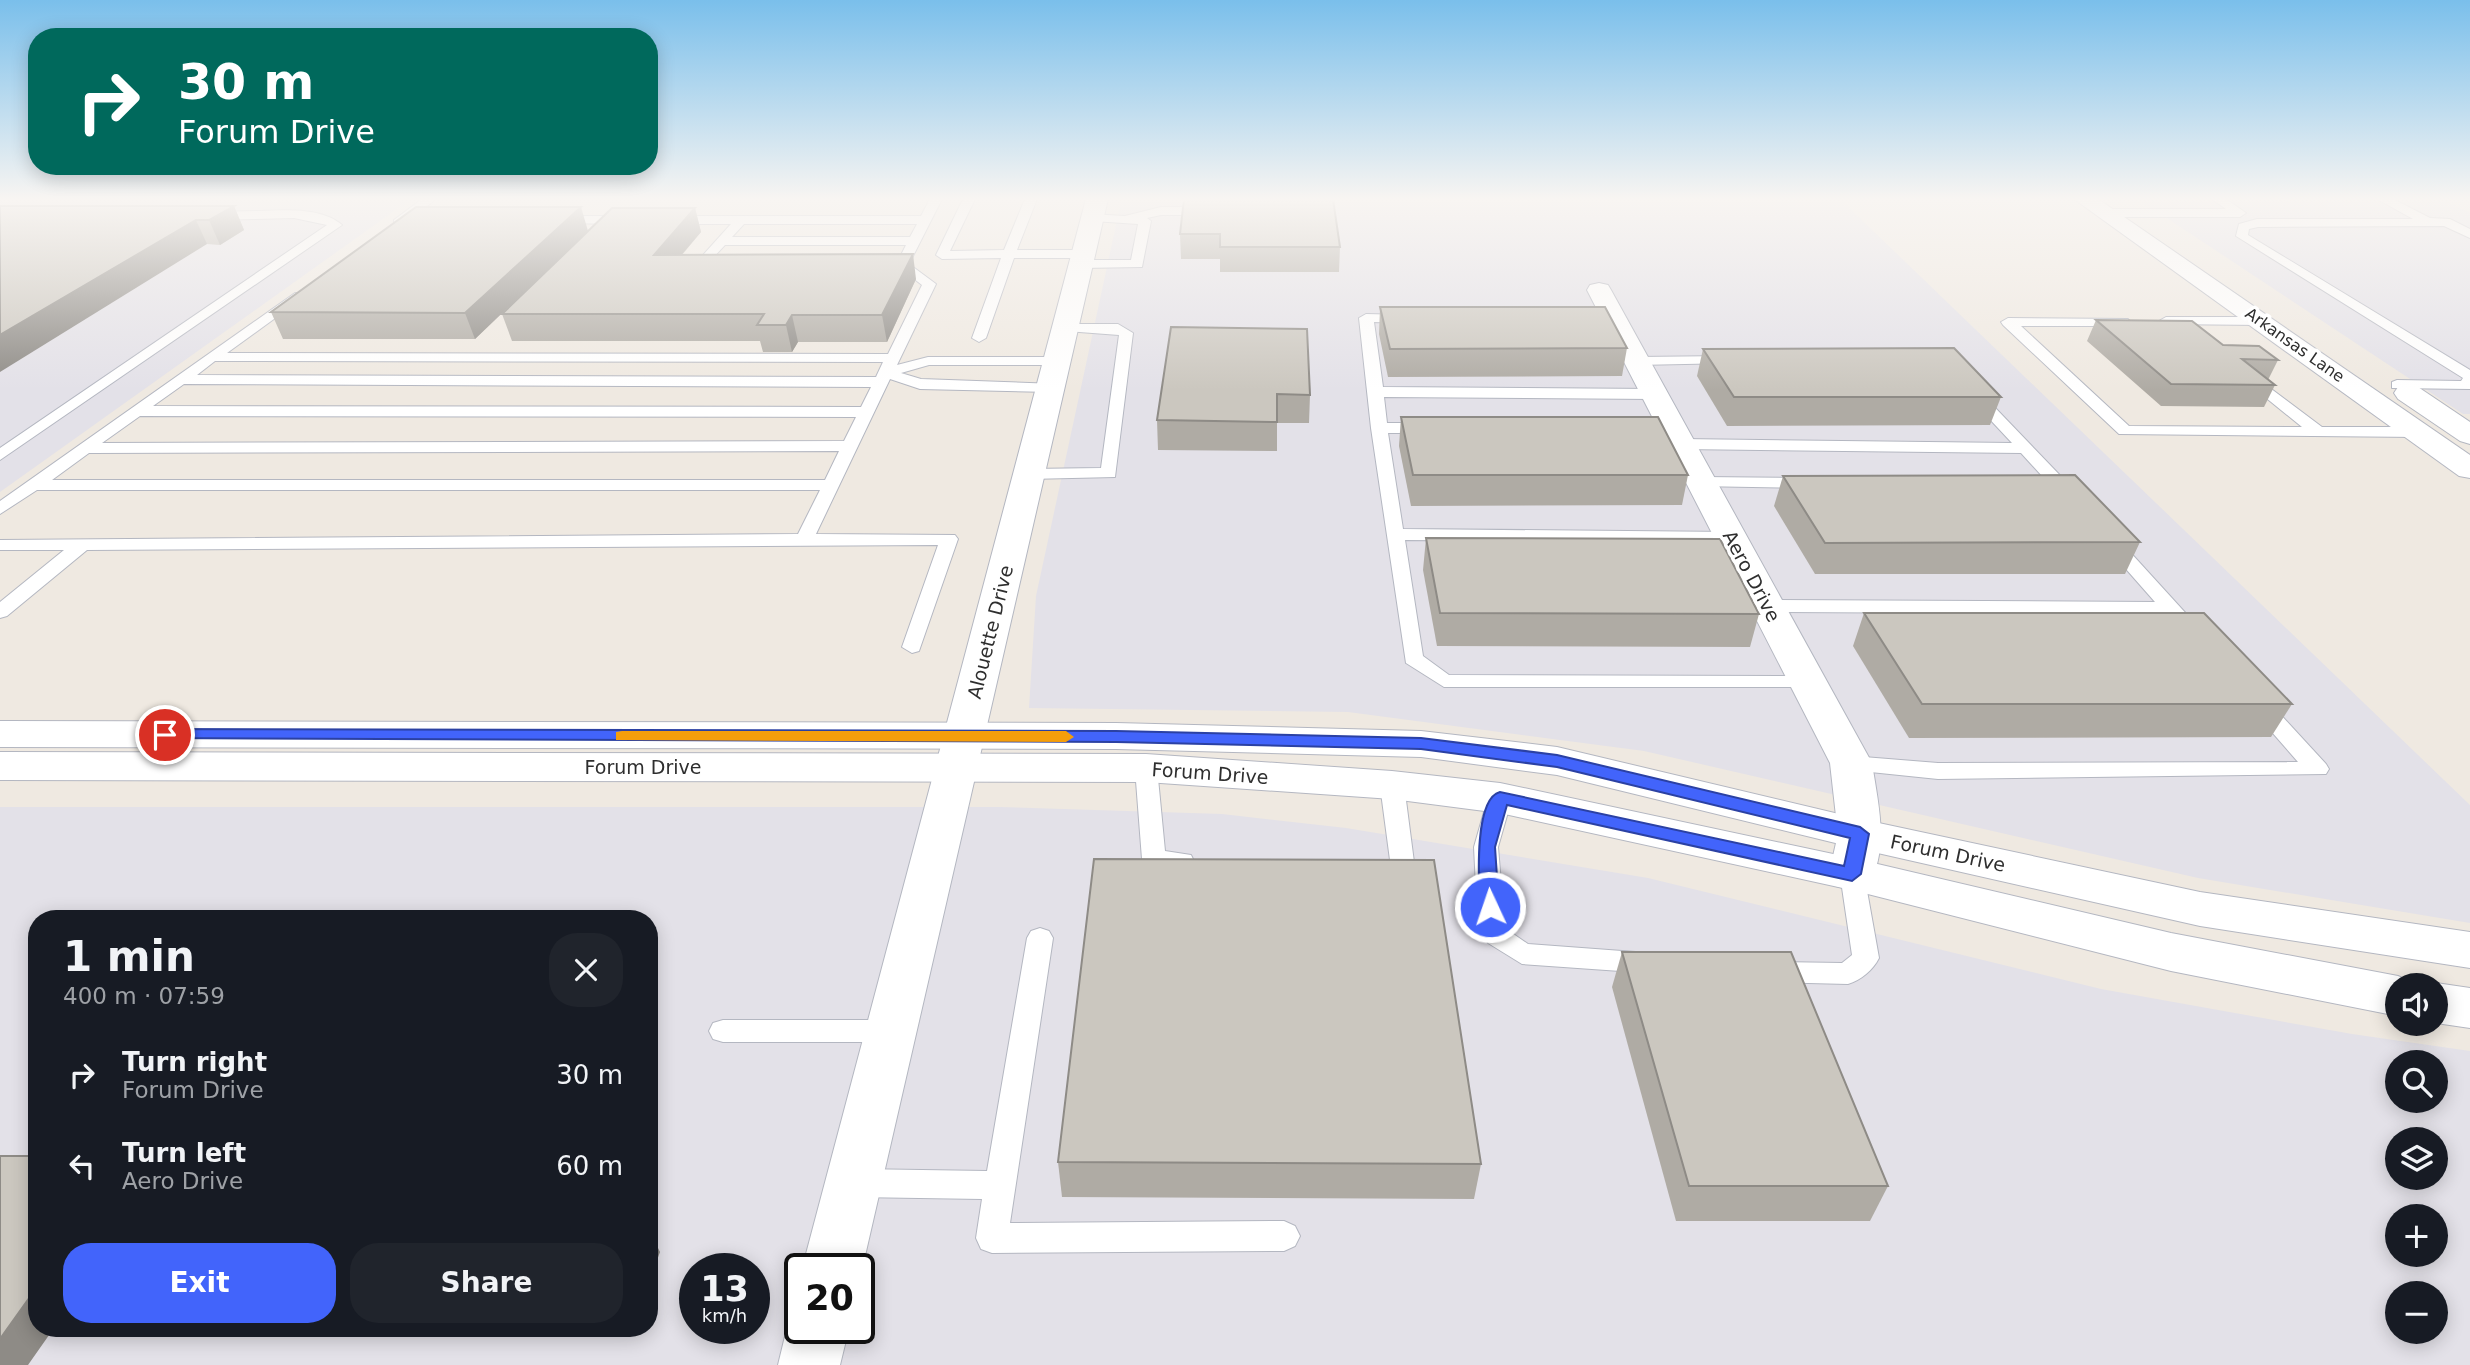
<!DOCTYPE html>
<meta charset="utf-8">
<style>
body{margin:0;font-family:"DejaVu Sans",sans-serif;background:#20242c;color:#f1f3f6;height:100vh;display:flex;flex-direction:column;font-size:26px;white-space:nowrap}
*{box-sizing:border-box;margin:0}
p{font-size:23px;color:#9ea1a6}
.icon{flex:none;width:38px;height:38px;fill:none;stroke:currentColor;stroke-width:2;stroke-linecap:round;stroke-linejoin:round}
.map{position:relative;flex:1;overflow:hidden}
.sheet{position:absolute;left:28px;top:910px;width:630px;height:427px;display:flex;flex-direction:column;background:#171b24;border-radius:28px;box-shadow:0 4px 18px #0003}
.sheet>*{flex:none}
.top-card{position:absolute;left:28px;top:28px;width:630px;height:147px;border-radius:28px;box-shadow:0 4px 18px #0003;background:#00695c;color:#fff;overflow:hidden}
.fabs{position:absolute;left:2385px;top:973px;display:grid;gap:14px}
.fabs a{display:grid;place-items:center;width:63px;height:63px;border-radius:50%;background:#171b24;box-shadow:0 4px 18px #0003;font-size:35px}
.speed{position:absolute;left:679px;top:1253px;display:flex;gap:14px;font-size:35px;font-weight:700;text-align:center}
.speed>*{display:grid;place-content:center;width:91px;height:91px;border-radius:50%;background:#171b24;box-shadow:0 4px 18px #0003;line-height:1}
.speed small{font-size:18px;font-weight:400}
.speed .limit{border:4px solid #111;border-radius:10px;background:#fff;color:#111}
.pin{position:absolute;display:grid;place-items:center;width:60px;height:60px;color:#fff;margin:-30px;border:4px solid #fff;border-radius:50%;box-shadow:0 2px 7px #0007}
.me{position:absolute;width:77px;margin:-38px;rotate:357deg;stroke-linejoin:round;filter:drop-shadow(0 0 5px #0008)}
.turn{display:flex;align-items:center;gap:24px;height:147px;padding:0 35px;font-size:32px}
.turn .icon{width:91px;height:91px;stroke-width:2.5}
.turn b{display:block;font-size:49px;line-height:60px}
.round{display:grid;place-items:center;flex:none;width:74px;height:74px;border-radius:28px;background:#20242c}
.headline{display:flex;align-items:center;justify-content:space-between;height:119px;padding:0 35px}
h1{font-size:42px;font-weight:700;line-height:52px}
.action{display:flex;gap:14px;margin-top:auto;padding:14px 35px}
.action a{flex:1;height:80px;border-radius:28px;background:#4264fb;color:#fff;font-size:28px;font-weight:700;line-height:80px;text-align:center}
.action a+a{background:#20242c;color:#f1f3f6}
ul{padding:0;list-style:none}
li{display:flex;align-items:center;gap:21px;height:91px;padding:0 35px}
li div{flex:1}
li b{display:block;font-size:26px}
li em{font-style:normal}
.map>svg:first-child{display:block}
</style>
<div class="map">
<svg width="2470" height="1365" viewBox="0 0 2470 1365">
<rect width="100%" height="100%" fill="#efe9e1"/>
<g fill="#e3e1e8" fill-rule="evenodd">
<polygon points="0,199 411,199 0,492"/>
<polygon points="2138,199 2442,199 2470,213 2470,414 2463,414"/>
<polygon points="1121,202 1843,202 2470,805 2470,923 2198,878 1644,751 1348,712 1029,708 1036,596"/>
<path d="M 0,807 L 999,807 L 1222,814 L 1346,828 L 1648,878 L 2101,989 L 2352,1034 L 2470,1051 L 2470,1365 L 0,1365 ZM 37,919 L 649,919 L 649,1328 L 37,1328 ZM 2398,1062 L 2436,1062 L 2436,1101 L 2398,1101 ZM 2398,1139 L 2436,1139 L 2436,1178 L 2398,1178 ZM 2398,1216 L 2436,1216 L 2436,1255 L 2398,1255 ZM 695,1269 L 754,1269 L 754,1328 L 695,1328 ZM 800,1269 L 859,1269 L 859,1328 L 800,1328 ZM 2398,1293 L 2436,1293 L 2436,1332 L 2398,1332 Z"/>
</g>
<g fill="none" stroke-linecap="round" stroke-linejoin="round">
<g stroke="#b4b7c1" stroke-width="2">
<g id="lane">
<polygon points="422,199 436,199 402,226 394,226 394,220"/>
<path d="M 930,199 L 942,199 L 909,264 L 936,284 L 897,365 L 928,357 L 1057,357 L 1064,361 L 1057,365 L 929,365 L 901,373 L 921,379 L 1056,384 L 1059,387 L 1051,392 L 920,389 L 890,379 L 816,534 L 955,535 L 958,539 L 919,651 L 912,653 L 902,647 L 938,545 L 87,550 L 7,616 L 0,618 L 0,602 L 64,550 L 0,550 L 0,540 L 798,534 L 820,490 L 37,490 L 0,514 L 0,501 L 295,293 L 300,294 L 300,300 L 227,353 L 888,354 L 922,285 L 896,265 L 906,245 L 725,245 L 710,261 L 719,262 L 719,268 L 700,269 L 694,265 L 731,224 L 669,224 L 663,220 L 669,216 L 921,216 ZM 744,224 L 917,224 L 910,237 L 732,237 ZM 215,361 L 883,362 L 876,377 L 197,375 ZM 184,384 L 871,387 L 861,407 L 153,406 ZM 140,416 L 856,417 L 844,441 L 102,443 ZM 839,451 L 825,480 L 52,480 L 89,453 Z"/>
<polygon points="963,199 975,199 950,251 1004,250 1025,199 1037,199 1017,250 1084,250 1090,254 1084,258 1014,258 986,338 979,342 972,338 1001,258 942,259 936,255"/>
<polygon points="2212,199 2226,199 2246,213 2240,217 2104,217 2098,213 2104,209 2226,209"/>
<polygon points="2377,199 2393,199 2430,218 2450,219 2470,229 2470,238 2444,226 2258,227 2249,229 2248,235 2470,370 2470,389 2392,388 2392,382 2397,380 2461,381 2463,378 2236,236 2239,224 2257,219 2413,219"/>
<polygon points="1161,207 1211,207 1217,211 1211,215 1161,215 1147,218 1151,221 1142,267 1081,268 1075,264 1081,260 1131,260 1138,224 1093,221 1089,220 1089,214 1125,216"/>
<path d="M 259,211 C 284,210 322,207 342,225 L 0,460 L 0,448 L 327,225 L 294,218 L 212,220 L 206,216 L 212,212 Z"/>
<polygon points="557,216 627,216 633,220 627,224 553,223 553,217"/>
<polygon points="1366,314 1407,315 1414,319 1407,323 1374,322 1383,387 1654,389 1662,394 1654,399 1384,397 1387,423 1426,423 1434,428 1426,433 1388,433 1403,529 1731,532 1740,537 1731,542 1405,540 1423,656 1449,675 1808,676 1818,682 1815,687 1444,687 1406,663 1371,428 1359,318"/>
<polygon points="2166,317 2262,317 2269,321 2262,325 2161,324 2159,321"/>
<polygon points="2008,318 2128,319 2130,322 2123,326 2021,326 2129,426 2302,427 2249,384 2246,381 2254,376 2322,427 2419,427 2427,432 2419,437 2119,434 2003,325 2001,322"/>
<polygon points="1061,324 1118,324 1133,333 1115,477 1029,479 1021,474 1029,469 1101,468 1119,335 1066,331 1059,327"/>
<polygon points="1728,356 1733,357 1733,363 1637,365 1630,361 1637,357"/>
<polygon points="1974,389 1979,391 2076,492 2079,496 2076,500 2064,500 2021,453 1681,449 1673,444 1681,439 2012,443 1969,397 1969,391"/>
<polygon points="1702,477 1809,478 1818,483 1809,488 1696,486 1693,482 1696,478"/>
<polygon points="2113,539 2119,540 2201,630 2204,634 2201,638 2187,638 2165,614 1768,612 1758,606 1768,600 2155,602 2104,544"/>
<polygon points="2261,700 2269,702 2326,764 2329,769 2326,774 1938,779 1851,770 1843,768 1840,763 1843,758 1851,756 1938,763 2298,762 2250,707"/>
<polygon points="1146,760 1154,763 1157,768 1165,851 1191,855 1194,861 1191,867 1182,870 1145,865 1142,859 1135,768 1138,763"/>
<polygon points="1392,777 1400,780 1404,785 1415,870 1412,876 1403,879 1377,875 1374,869 1377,863 1390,860 1380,785 1384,780"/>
<polygon points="1500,790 1508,792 1512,798 1498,847 1503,907 1509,931 1528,944 1649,953 1658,956 1662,963 1658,970 1649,973 1522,964 1488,943 1477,907 1474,847 1488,798 1492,792"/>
<path d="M 1852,865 L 1861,868 L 1864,874 L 1879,958 C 1873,970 1861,980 1848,984 L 1771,982 L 1762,979 L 1758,972 L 1762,965 L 1771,962 L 1842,963 L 1852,955 L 1840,874 L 1843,868 Z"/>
<polygon points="1040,928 1049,931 1053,938 1010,1223 1284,1221 1295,1226 1300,1236 1295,1246 1284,1251 992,1253 981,1249 976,1238 982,1199 856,1197 845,1193 841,1183 845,1173 856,1169 987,1171 1027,938 1031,931"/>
<polygon points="723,1020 891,1020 901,1023 905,1031 901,1039 891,1042 723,1042 713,1039 709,1031 713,1023"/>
</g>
</g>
<g stroke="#b4b7c1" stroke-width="2">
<g id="street">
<polygon points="1086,199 1108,199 862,1269 859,1275 859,1269 802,1269"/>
<path d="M 1599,283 L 1608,285 L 1611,290 L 1872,763 C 1878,804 1890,848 1868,886 L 1852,890 L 1836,886 L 1829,874 L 1838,834 L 1830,763 L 1587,290 L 1590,285 Z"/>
<polygon points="800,1305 800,1328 849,1328 840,1365 778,1365 787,1328"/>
</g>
</g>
<g stroke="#b4b7c1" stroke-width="2">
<g id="secondary">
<polygon points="2074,199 2098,199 2470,455 2470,478 2459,476"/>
<polygon points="2408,385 2418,387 2470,422 2470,444 2460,441 2398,399 2394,393 2398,387"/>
<polygon points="0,721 1116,723 1421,731 1557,747 1860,819 2200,892 2470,932 2470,968 2200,926 1860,849 1557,775 1421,757 1116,749 0,747"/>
<polygon points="0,752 1146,754 1392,771 1500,783 1852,858 2171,933 2398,976 2417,985 2398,985 2398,1016 2171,971 1852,890 1500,813 1392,799 1146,782 0,780"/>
<polygon points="2436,983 2470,988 2470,1028 2436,1023 2436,985 2429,985"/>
</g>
</g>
<use href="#lane" fill="#fff" fill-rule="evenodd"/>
<use href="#street" fill="#fff" fill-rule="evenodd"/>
<use href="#secondary" fill="#fff" fill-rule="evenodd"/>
</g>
<g fill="#afaba4">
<polygon points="1184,199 1340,247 1339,272 1220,272 1220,259 1181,259 1180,234"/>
<polygon points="0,206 234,206 244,230 220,245 207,244"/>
<polygon points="695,208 701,232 682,255 916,279 887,342 798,342 792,352 763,352 760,341 512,341 502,314 573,245 475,339 283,339 271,312 588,231"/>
<polygon points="1380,307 1627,348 1622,376 1388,377 1379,334"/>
<polygon points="2096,320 2223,345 2278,360 2268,380 2275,385 2264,407 2161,406 2087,341"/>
<polygon points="1171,327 1310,395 1309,423 1277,423 1277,451 1158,450 1157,420"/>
<polygon points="1703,349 2001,397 1990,425 1727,426 1697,376"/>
<polygon points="1401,417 1688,475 1682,505 1411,506 1399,446"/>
<polygon points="1783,476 2140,542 2125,574 1815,574 1774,506"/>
<polygon points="1426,538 1759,614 1750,647 1437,646 1423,570"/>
<polygon points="1864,613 2292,704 2271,737 1909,738 1853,646"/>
<polygon points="1622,952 1888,1186 1870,1221 1676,1221 1612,987"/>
<polygon points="1058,1162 1481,1164 1474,1199 1062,1197"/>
</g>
<g fill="#8e8b86">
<polygon points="234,206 244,230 220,245 209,220"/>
<polygon points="581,207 588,231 475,339 465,313"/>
<polygon points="695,208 701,232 660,280 654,255"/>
<polygon points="196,220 207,244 0,372 0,335"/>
<polygon points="913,254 916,279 887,342 882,315"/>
<polygon points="792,315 798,342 792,352 786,325"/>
<polygon points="651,1234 660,1252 649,1282 649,1239"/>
<polygon points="37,1287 37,1328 54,1328 28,1365 0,1365 0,1339"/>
</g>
<g fill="#cbc7bf" stroke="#8e8b86" stroke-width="2">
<polygon points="1184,199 1333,199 1340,247 1220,247 1220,234 1180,234"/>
<polygon points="0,206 234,206 209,220 196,220 0,335"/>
<polygon points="416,207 581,207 465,313 271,312"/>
<polygon points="612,208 695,208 654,255 913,254 882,315 792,315 786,325 757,325 764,314 502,314"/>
<polygon points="1380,307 1605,307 1627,348 1390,349"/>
<polygon points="2096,320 2192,321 2223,345 2259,346 2278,360 2242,359 2275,385 2171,384"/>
<polygon points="1171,327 1307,329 1310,395 1277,394 1277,422 1157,420"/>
<polygon points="1954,348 2001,397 1734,397 1703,349"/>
<polygon points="1401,417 1658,417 1688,475 1413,475"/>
<polygon points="2075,475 2140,542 1825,543 1783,476"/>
<polygon points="1426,538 1720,539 1759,614 1440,613"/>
<polygon points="1864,613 2204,613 2292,704 1922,704"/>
<polygon points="1094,859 1434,860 1481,1164 1058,1162"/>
<polygon points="1622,952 1791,952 1888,1186 1689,1186"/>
<polygon points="0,1156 37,1156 37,1287 0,1339"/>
</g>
<linearGradient id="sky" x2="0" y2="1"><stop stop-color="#7abfeb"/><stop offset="0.51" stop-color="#f8f5f2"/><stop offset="1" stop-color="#f8f5f2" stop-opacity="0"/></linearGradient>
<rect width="2470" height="390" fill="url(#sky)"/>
<path fill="#4264fb" stroke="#2b41a3" stroke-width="2" d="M 165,729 L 1116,731 L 1421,738 L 1557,755 L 1860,827 L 1869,834 L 1861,874 L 1852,881 L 1507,805 L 1495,847 L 1499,907 L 1490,915 L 1480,907 C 1479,885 1473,799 1500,792 L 1844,866 L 1850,838 L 1557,767 L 1421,749 L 1116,742 L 159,738 L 159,731 Z"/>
<polygon fill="#f59e0b" points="622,731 1066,731 1074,737 1066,742 616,740 616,732"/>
<g text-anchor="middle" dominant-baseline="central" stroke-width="7" stroke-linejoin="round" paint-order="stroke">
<g font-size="16" fill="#2e2e2e" stroke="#fff">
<text transform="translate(2295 345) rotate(35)">Arkansas Lane</text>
</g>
<g font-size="19" fill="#2e2e2e" stroke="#fff">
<text transform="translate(1752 576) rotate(62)">Aero Drive</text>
<text transform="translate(990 632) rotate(-76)">Alouette Drive</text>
<text x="643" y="767">Forum Drive</text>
<text transform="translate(1210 773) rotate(4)">Forum Drive</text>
<text transform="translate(1948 853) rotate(12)">Forum Drive</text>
</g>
</g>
</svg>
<div class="fabs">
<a><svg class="icon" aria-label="sound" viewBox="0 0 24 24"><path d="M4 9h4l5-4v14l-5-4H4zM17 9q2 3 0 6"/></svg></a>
<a><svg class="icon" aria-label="search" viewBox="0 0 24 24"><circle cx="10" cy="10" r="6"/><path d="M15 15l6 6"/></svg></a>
<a><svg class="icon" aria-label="layers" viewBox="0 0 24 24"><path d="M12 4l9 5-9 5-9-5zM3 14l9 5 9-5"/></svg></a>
<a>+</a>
<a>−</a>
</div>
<div class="speed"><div>13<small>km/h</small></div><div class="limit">20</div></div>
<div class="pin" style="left:165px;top:735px;background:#d93025"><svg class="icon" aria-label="arrive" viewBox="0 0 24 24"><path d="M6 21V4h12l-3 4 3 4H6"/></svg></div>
<svg class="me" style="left:1490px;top:907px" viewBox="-20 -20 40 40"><circle r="17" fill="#4264fb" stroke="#fff" stroke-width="3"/><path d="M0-11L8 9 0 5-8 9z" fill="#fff"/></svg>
<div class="top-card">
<div class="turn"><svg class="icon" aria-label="right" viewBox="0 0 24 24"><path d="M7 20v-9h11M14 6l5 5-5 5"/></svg><div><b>30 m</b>Forum Drive</div></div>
</div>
<section class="sheet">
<div class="headline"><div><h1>1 min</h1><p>400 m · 07:59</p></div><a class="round"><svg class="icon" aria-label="close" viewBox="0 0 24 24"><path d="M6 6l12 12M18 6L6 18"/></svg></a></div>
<ul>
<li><svg class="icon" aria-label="right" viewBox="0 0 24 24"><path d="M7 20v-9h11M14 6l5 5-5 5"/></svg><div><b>Turn right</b><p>Forum Drive</p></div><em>30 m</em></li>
<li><svg class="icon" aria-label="left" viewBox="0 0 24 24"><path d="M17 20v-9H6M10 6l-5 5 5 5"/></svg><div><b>Turn left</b><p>Aero Drive</p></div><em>60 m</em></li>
</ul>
<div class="action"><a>Exit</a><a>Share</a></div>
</section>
</div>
